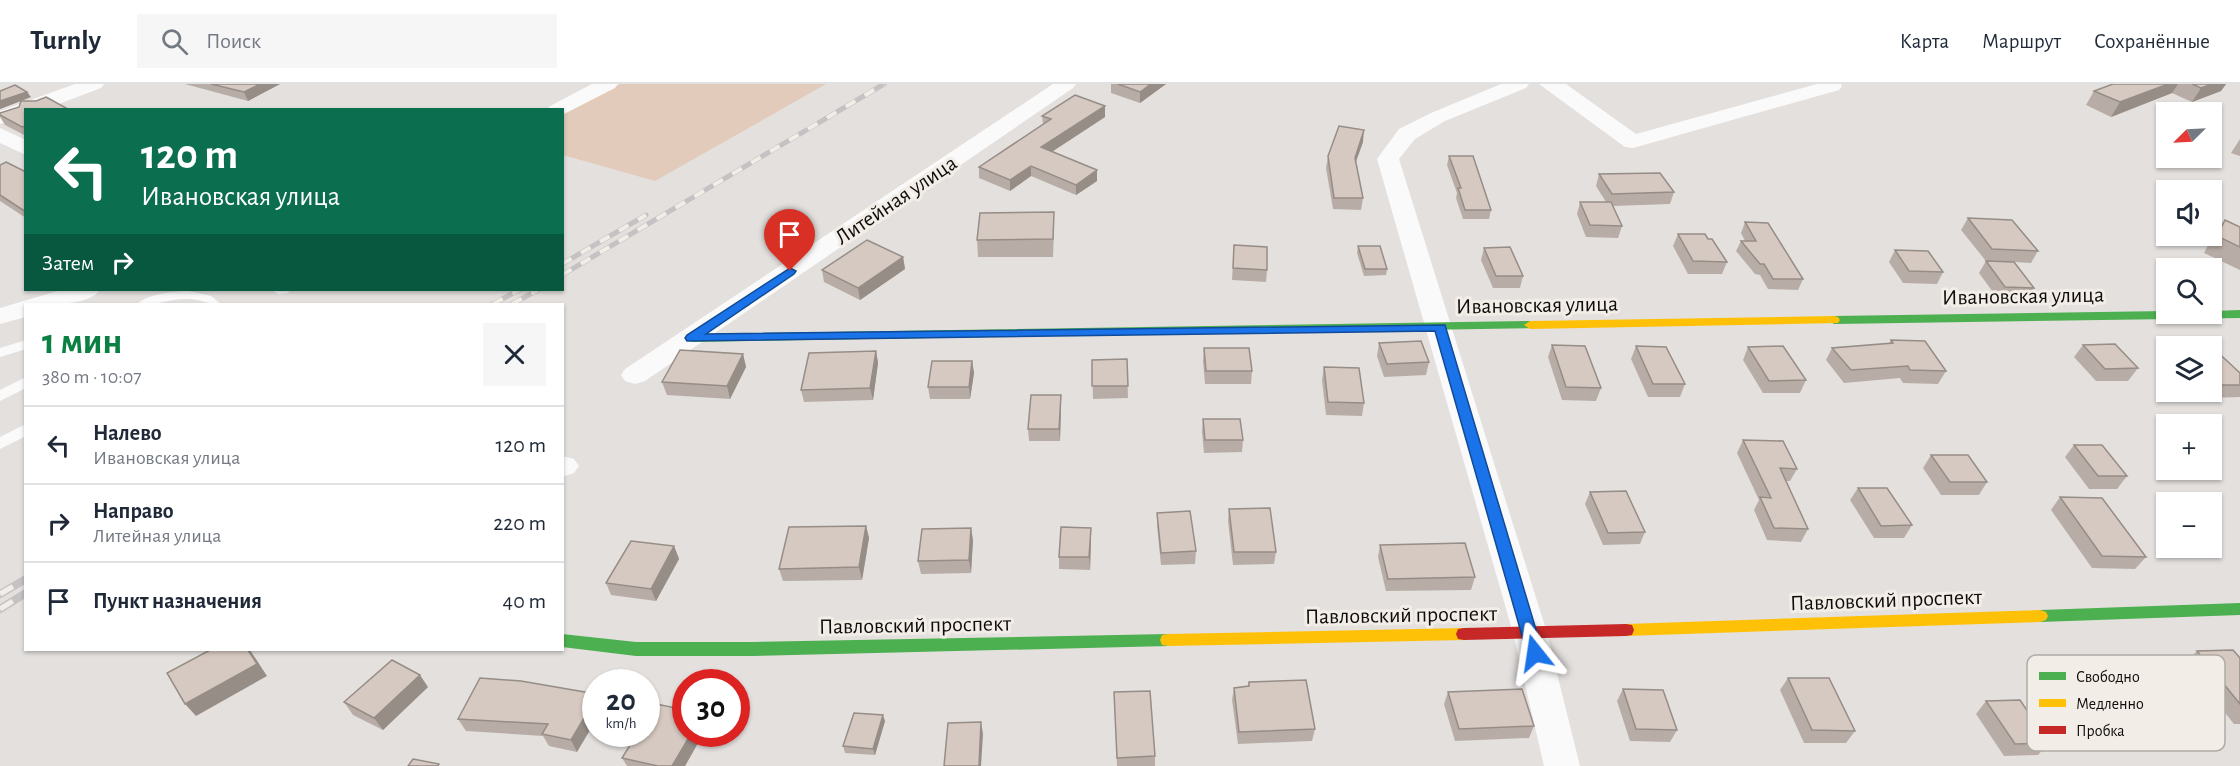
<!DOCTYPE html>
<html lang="ru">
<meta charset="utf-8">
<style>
body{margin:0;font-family:"Alegreya Sans",sans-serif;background:#f6f6f7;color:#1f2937;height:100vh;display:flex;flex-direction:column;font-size:22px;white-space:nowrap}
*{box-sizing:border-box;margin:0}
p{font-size:20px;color:#747a83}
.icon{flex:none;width:33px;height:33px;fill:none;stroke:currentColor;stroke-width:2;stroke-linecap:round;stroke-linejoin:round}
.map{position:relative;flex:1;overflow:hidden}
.sheet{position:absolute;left:24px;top:219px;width:540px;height:348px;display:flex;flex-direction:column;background:#fff;border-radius:0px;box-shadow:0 2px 4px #0004}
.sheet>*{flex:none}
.top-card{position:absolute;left:24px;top:24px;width:540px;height:183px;border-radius:0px;box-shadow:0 2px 4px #0004;background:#0b6e4f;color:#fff;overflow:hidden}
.needle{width:39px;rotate:246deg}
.controls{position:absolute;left:2156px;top:18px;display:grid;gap:12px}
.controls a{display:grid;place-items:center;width:66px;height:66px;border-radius:0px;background:#fff;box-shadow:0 2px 4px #0004;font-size:30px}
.speed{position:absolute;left:582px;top:585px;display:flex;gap:12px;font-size:30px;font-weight:700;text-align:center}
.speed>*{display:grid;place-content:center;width:78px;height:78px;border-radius:50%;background:#fff;box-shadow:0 2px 4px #0004;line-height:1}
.speed small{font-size:15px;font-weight:400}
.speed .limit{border:9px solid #d22;background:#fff;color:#111}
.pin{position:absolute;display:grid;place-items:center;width:51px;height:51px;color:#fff;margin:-62px -26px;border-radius:50% 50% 50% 0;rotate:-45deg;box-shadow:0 0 6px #0007}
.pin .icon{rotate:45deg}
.me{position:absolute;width:66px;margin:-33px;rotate:345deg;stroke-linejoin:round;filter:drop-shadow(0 0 4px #0008)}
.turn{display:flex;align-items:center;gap:21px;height:126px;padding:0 18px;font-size:27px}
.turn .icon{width:78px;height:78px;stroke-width:2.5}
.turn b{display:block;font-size:42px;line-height:51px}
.then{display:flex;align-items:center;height:57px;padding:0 18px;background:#0003;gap:12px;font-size:22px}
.round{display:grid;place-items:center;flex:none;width:63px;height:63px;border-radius:0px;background:#f6f6f7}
.headline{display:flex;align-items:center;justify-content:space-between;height:102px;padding:0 18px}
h1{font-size:36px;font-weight:700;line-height:45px;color:#0b8043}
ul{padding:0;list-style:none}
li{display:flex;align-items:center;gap:18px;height:78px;padding:0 18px;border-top:2px solid #e0e1e3}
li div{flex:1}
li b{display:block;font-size:22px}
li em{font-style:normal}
header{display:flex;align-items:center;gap:36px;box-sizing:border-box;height:84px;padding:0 30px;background:#fff;border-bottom:2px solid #e0e1e3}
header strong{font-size:28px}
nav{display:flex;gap:33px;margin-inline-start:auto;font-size:21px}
.search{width:420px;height:54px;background:#f6f6f7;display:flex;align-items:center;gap:15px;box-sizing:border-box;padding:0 21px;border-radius:0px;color:#747a83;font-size:22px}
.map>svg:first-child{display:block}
</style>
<header>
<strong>Turnly</strong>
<div class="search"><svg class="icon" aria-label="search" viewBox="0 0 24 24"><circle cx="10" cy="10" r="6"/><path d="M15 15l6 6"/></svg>Поиск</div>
<nav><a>Карта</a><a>Маршрут</a><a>Сохранённые</a></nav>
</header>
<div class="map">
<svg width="2240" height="682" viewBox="0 0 2240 682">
<rect width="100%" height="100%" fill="#e3e0de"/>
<polygon fill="#e2cbbb" points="620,0 826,0 655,97 563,71 563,29"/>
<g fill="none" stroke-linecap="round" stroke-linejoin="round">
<g fill="#fbfafa" fill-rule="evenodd">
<polygon points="272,206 290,206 288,209 278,210"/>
<path d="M 189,207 L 211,212 L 221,220 C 207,221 201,215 189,215 C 171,214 155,222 137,220 C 148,210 174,207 189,207 Z"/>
<polygon points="26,256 26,265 0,273 0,264"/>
<polygon points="26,293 26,304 0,317 0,306"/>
<polygon points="26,340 26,352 0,365 0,353"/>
</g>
<g fill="#fbfafa" fill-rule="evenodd">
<polygon points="75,0 104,0 101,4 43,26 26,26 26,32 0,40 0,27"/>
<polygon points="592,0 618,0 615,4 564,30 562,31 562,26 547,26 550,22"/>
<polygon points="1053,0 1076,0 1073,4 645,297 635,300 625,297 621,291 625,285"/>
<polygon points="1501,0 1529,0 1526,4 1445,37 1415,55 1399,75 1547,549 1580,682 1544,682 1513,549 1377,75 1399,45 1431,29"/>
<polygon points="1539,0 1566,0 1636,50 1817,0 1841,0 1842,2 1839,6 1633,64 1625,63"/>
<polygon points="0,44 26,56 26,71 0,59"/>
<path d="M 61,206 L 100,206 C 88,223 45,220 26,220 L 26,233 L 0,240 L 0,224 Z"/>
<polygon points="562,372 574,375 579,382 574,389 562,393"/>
</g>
<g fill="#4caf50" fill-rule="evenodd">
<polygon points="2240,226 2240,234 1834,240 1828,236 1834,232 2166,227 2166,230 2211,230 2211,227"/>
<polygon points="1530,237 1534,238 1536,241 1534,244 692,258 686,254 692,250"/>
<polygon points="2240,519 2240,531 2040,538 2034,536 2032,532 2034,528 2040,526"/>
<polygon points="562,550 636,558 752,558 1168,550 1174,551 1176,556 1174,561 1168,562 752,572 636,572 562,563"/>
</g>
<g fill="#ffc107" fill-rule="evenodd">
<polygon points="1834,232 1838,233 1840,236 1838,239 1530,245 1524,241 1530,237"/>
<polygon points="2040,526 2046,528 2048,532 2046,536 2040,538 1626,552 1620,551 1618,546 1620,541 1626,540"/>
<polygon points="1464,544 1470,545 1472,550 1470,555 1464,556 1168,562 1162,561 1160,556 1162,551 1168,550"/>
</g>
<polygon fill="#c62828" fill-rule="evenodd" points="1626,540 1632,541 1634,546 1632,551 1626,552 1464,556 1458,555 1456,550 1458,545 1464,544"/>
<g stroke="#c4c2c2" stroke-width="5">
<g id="rail-far1">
<polyline points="562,180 646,131"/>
<polyline points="562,191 884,0"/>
<polyline points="493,220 519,206"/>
<polyline points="512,220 538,206"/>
</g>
</g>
<g stroke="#c4c2c2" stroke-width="8">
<g id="rail">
<polyline points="0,510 26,495"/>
<polyline points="0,525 26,509"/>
</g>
</g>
<use href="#rail-far1" stroke="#f3ede8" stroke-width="4" stroke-dasharray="11" stroke-linecap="butt"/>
<use href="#rail" stroke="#f3ede8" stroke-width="5" stroke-dasharray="15" stroke-linecap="butt"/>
</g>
<g fill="#b8ada6">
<polygon points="185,0 280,0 248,17"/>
<polygon points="1111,0 1166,0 1140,19 1111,9"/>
<polygon points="2113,0 2226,0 2221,7 2192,18 2172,9 2111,33 2086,21 2094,7"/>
<polygon points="0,7 31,13 21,17 68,26 26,26 26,52 5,41 0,33 0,29 19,23 21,17 0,25"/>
<polygon points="1105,22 1105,33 1052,68 1097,86 1097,97 1076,111 1031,92 1010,107 979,94 979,83 1043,40 1042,32"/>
<polygon points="2240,55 2240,72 2231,69"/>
<polygon points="1363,58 1356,78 1363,114 1361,126 1333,125 1326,84 1328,72"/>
<polygon points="1449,72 1491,126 1489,135 1463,135 1456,114 1457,109 1447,81"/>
<polygon points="0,81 26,88 26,134 0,117"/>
<polygon points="1599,90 1674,108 1670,120 1613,122 1622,142 1618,154 1586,153 1577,130 1580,118 1606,118 1596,102"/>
<polygon points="1968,134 2038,167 2031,179 2014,178 2034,204 2027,216 1998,215 1979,189 1986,177 1961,146"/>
<polygon points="2225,136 2240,143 2240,186 2204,169 2212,153"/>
<polygon points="1745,138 1803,195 1798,206 1768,205 1760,191 1755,190 1736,167 1741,157 1745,157 1741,149"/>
<polygon points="1054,145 1053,173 978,173 977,156"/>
<polygon points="1678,150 1708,155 1727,178 1722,190 1688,190 1673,162"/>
<polygon points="1234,161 1267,186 1266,198 1232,196"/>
<polygon points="1358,162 1387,185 1386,191 1364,192 1357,169"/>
<polygon points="1484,164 1523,192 1520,204 1493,204 1481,176"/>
<polygon points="1895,166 1943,188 1937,200 1903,199 1889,178"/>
<polygon points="903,173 905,185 860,216 824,198 822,186"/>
<polygon points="1891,256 1946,287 1938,300 1903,299 1900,294 1844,299 1826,276 1832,264 1889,260"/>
<polygon points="1379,259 1429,278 1426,291 1384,293 1377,272"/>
<polygon points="1552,261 1601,304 1596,317 1562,316 1548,273"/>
<polygon points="2083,261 2138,284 2128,297 2096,297 2074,273"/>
<polygon points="1636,262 1685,300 1680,313 1648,313 1631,275"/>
<polygon points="1748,263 1806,296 1800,309 1763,309 1743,276"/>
<polygon points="2211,263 2240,289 2240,313 2207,314 2200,308 2211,308"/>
<polygon points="1204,264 1252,287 1251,300 1205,300 1203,277"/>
<polygon points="876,267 878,279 873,316 804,318 801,306"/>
<polygon points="743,270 746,283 730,315 667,311 662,298"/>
<polygon points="1127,275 1128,314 1093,315 1092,276"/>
<polygon points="972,277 974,289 970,315 930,315 928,303"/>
<polygon points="1324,283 1364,319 1362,332 1326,331 1322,296"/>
<polygon points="1061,311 1061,323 1060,357 1029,357 1028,345"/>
<polygon points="1203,335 1243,356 1242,368 1204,369 1202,348"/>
<polygon points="1743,356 1797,385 1790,397 1786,397 1808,445 1801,458 1767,456 1754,426 1759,416 1737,369"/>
<polygon points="2074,361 2127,392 2117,405 2089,405 2065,373"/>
<polygon points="1931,371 1987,398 1979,411 1941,411 1923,384"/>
<polygon points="1858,404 1912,441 1904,454 1874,454 1850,416"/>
<polygon points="1590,408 1645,448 1640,460 1603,461 1585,420"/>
<polygon points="2060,413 2146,473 2135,485 2092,484 2051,426"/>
<polygon points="1229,425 1276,468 1274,480 1233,481 1228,437"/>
<polygon points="1157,429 1196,467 1195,480 1161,481 1157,441"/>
<polygon points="866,442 869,454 862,496 783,497 779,485"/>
<polygon points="973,456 971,489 921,490 918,477"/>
<polygon points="1091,456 1090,486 1059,485 1059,473"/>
<polygon points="1380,461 1475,493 1471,506 1386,507 1378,473"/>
<polygon points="674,462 679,475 656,517 611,511 606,499"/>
<polygon points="2197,567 2240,574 2240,640 2234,640 2185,579"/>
<polygon points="2080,582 2172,625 2160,637 2095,635 2069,594"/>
<polygon points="1788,594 1855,647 1846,659 1804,659 1780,606"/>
<polygon points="1249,598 1315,645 1312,657 1238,660 1232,616 1234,604 1248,602"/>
<polygon points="428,603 383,646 353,631 344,618"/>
<polygon points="1623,605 1677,646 1670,658 1630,657 1617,617"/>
<polygon points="1114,608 1155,672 1155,682 1117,682"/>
<polygon points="1448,608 1534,642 1529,654 1455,657 1444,620"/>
<polygon points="596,610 577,668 549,662 543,652 466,647 458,635"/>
<polygon points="1986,617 2049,659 2038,671 2004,672 1976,630"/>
<polygon points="885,637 875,671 845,669 843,662"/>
<polygon points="686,650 703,650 685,682 627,682 622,674"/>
</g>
<g fill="#968d87">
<polygon points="260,0 280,0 248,17 244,8"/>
<polygon points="1151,0 1166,0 1140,19 1140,8"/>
<polygon points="2168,0 2178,0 2172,9 2111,33 2120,18"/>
<polygon points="2212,0 2226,0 2221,7 2192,18 2201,4"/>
<polygon points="27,8 31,13 0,25 0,17"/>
<polygon points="1105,22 1105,33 1042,74 1041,63"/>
<polygon points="1364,46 1363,58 1353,85 1355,74"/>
<polygon points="1031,82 1031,92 1010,107 1010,96"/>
<polygon points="1097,86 1097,97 1076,111 1076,101"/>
<polygon points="903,173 905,185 860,216 858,204"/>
<polygon points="876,267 878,279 873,316 870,304"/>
<polygon points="743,270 746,283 730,315 727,302"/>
<polygon points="972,277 974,289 970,315 969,303"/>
<polygon points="1061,311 1061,323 1060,357 1059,345"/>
<polygon points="866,442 869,454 862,496 859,483"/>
<polygon points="971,444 973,456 971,489 969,476"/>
<polygon points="1091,444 1091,456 1090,486 1089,473"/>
<polygon points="674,462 679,475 656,517 651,505"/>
<polygon points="248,566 250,566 267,592 196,632 185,620"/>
<polygon points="420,591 428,603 383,646 374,634"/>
<polygon points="596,614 596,636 577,668 571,656"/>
<polygon points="883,631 885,637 875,671 873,665"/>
<polygon points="981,638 983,650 981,682 979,682"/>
<polygon points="691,650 703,650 685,682 672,682"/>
</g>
<g fill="#d6c9c1" stroke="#968d87" stroke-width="1.5">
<polygon points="211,0 260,0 244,8"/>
<polygon points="1118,0 1151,0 1140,8"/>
<polygon points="2113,0 2168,0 2120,18 2094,7"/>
<polygon points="2192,0 2212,0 2201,4"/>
<polygon points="15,1 27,8 0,17 0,7"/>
<polygon points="1075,11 1105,22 1041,63 1097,86 1076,101 1031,82 1010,96 979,83 1051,35 1042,32"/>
<polygon points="46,13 68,25 26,26 26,42 22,43 0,31 0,29 19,23 21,17 36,17"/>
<polygon points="1339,42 1364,46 1355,74 1363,114 1334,114 1328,72"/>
<polygon points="1449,72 1473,72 1491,126 1465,126 1458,104 1461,104"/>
<polygon points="6,78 26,88 26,128 0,111 0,81"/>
<polygon points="1660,89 1674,108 1612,110 1599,90"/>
<polygon points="1580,118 1611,118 1622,142 1590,141"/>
<polygon points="1054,128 1053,155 977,156 980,129"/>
<polygon points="1968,134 2012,136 2038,167 1992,165"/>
<polygon points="2225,136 2240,143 2240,163 2217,152"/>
<polygon points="1745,138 1768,139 1803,195 1773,195 1764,180 1760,180 1741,157 1756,157"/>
<polygon points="1678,150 1705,150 1708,155 1712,155 1727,178 1693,177"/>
<polygon points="867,156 903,173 858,204 822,186"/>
<polygon points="1234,161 1267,163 1267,186 1233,184"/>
<polygon points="1358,162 1380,162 1387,185 1365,185"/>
<polygon points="1510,163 1523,192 1496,192 1484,164"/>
<polygon points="1895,166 1928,167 1943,188 1909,187"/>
<polygon points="1986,177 2014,178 2034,204 2005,203"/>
<polygon points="1891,256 1925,257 1946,287 1910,286 1908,282 1851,286 1832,264 1893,259"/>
<polygon points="1421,257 1429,278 1387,280 1379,259"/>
<polygon points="2115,260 2138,284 2105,285 2083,261"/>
<polygon points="1552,261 1585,262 1601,304 1566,303"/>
<polygon points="1636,262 1666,263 1685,300 1653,300"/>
<polygon points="1783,262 1806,296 1769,297 1748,263"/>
<polygon points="2211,263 2212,263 2240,289 2240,301 2217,301 2211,296"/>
<polygon points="1204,264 1249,264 1252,287 1206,287"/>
<polygon points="680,266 743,270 727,302 662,298"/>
<polygon points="876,267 870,304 801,306 809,269"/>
<polygon points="1127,275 1128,302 1092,302 1092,276"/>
<polygon points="932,277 972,277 969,303 928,303"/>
<polygon points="1324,283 1359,284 1364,319 1328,318"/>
<polygon points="1031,311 1061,311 1059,345 1028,345"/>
<polygon points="1203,335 1240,335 1243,356 1205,356"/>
<polygon points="1743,356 1783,357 1797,385 1780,384 1808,445 1774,444 1760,413 1771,414"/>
<polygon points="2074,361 2102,361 2127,392 2098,392"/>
<polygon points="1931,371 1968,371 1987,398 1950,398"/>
<polygon points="1858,404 1887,404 1912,441 1881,442"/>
<polygon points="1626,407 1645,448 1608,449 1590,408"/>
<polygon points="2060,413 2102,414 2146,473 2102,472"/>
<polygon points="1270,424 1276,468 1234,468 1229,425"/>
<polygon points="1190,427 1196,467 1161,469 1157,429"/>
<polygon points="866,442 859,483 779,485 789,443"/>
<polygon points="1061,443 1091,444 1089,473 1059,473"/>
<polygon points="971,444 969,476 918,477 922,445"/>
<polygon points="631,457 674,462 651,505 606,499"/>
<polygon points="1465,459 1475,493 1388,495 1380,461"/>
<polygon points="210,566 248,566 257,580 185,620 167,589"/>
<polygon points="2233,566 2240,574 2240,620 2197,567"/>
<polygon points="392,576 420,591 374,634 344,618"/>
<polygon points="480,594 521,597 596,610 596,614 571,656 542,650 548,640 458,635"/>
<polygon points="1788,594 1829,594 1855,647 1812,646"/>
<polygon points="1306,596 1315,645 1239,648 1234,604 1249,602 1249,598"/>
<polygon points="1522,605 1534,642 1459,645 1448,608"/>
<polygon points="1623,605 1663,606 1677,646 1636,645"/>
<polygon points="1150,607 1155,672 1117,674 1114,608"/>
<polygon points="2020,616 2049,659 2015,660 1986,617"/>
<polygon points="656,620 686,626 686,650 691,650 672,682 658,682 622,674 637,650 646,650 646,635"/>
<polygon points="854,629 883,631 873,665 843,662"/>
<polygon points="981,638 979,682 944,682 948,639"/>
<polygon points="413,675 439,680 438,682 408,682"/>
</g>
<polygon fill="#1a73e8" stroke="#114b97" stroke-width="1.5" points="790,184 796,187 794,190 706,250 1445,241 1543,569 1541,573 1535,575 1529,573 1527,569 1435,247 687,257 685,254 687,251"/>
<g text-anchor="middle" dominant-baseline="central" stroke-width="6" stroke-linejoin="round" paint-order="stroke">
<g font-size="22" fill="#0f0d0b" stroke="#f3ede8">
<text transform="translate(896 116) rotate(-34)">Литейная улица</text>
<text transform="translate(2023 212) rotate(-1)">Ивановская улица</text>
<text transform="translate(1537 221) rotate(-1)">Ивановская улица</text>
<text transform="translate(1886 516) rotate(-2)">Павловский проспект</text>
<text transform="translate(1401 531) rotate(-1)">Павловский проспект</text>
<text transform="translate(915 541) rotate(-1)">Павловский проспект</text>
</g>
</g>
<rect x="2027" y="571" width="198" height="96" rx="9" fill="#f3ede8" stroke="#afaaa6" stroke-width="1.5"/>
<rect x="2039" y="588" width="27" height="8" fill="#4caf50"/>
<rect x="2039" y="615" width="27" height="8" fill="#ffc107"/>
<rect x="2039" y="642" width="27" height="8" fill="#c62828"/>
<g font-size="16" fill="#0f0d0b">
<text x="2076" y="598">Свободно</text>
<text x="2076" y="625">Медленно</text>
<text x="2076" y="652">Пробка</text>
</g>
</svg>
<div class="controls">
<a><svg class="needle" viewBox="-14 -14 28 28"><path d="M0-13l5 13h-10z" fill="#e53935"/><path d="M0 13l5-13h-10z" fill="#747a83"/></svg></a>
<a><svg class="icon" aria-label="sound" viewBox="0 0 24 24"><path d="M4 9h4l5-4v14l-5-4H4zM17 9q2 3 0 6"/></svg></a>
<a><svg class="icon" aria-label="search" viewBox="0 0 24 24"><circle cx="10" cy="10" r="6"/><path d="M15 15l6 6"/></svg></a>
<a><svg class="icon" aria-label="layers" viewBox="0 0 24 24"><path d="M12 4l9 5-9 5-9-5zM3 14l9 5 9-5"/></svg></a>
<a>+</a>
<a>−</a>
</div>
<div class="speed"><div>20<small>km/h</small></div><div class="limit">30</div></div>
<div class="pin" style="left:790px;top:187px;background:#d93025"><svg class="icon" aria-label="arrive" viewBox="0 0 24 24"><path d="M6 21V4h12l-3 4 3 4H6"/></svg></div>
<svg class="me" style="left:1535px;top:569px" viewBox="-20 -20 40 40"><path d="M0-17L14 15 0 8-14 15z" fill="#1a73e8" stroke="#fff" stroke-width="4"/></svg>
<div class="top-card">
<div class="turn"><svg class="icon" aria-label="left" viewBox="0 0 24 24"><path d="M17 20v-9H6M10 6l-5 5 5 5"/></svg><div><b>120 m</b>Ивановская улица</div></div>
<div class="then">Затем<svg class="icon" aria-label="right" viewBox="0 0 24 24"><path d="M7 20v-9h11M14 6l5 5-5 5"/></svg></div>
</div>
<section class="sheet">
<div class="headline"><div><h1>1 мин</h1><p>380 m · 10:07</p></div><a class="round"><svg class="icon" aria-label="close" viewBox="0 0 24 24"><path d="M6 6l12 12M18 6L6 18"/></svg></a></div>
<ul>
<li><svg class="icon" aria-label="left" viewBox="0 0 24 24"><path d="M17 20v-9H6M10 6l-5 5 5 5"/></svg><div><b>Налево</b><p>Ивановская улица</p></div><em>120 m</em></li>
<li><svg class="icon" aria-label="right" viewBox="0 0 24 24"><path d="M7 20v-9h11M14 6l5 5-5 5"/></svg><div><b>Направо</b><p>Литейная улица</p></div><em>220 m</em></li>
<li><svg class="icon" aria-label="arrive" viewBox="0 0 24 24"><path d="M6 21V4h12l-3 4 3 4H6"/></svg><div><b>Пункт назначения</b></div><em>40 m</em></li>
</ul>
</section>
</div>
